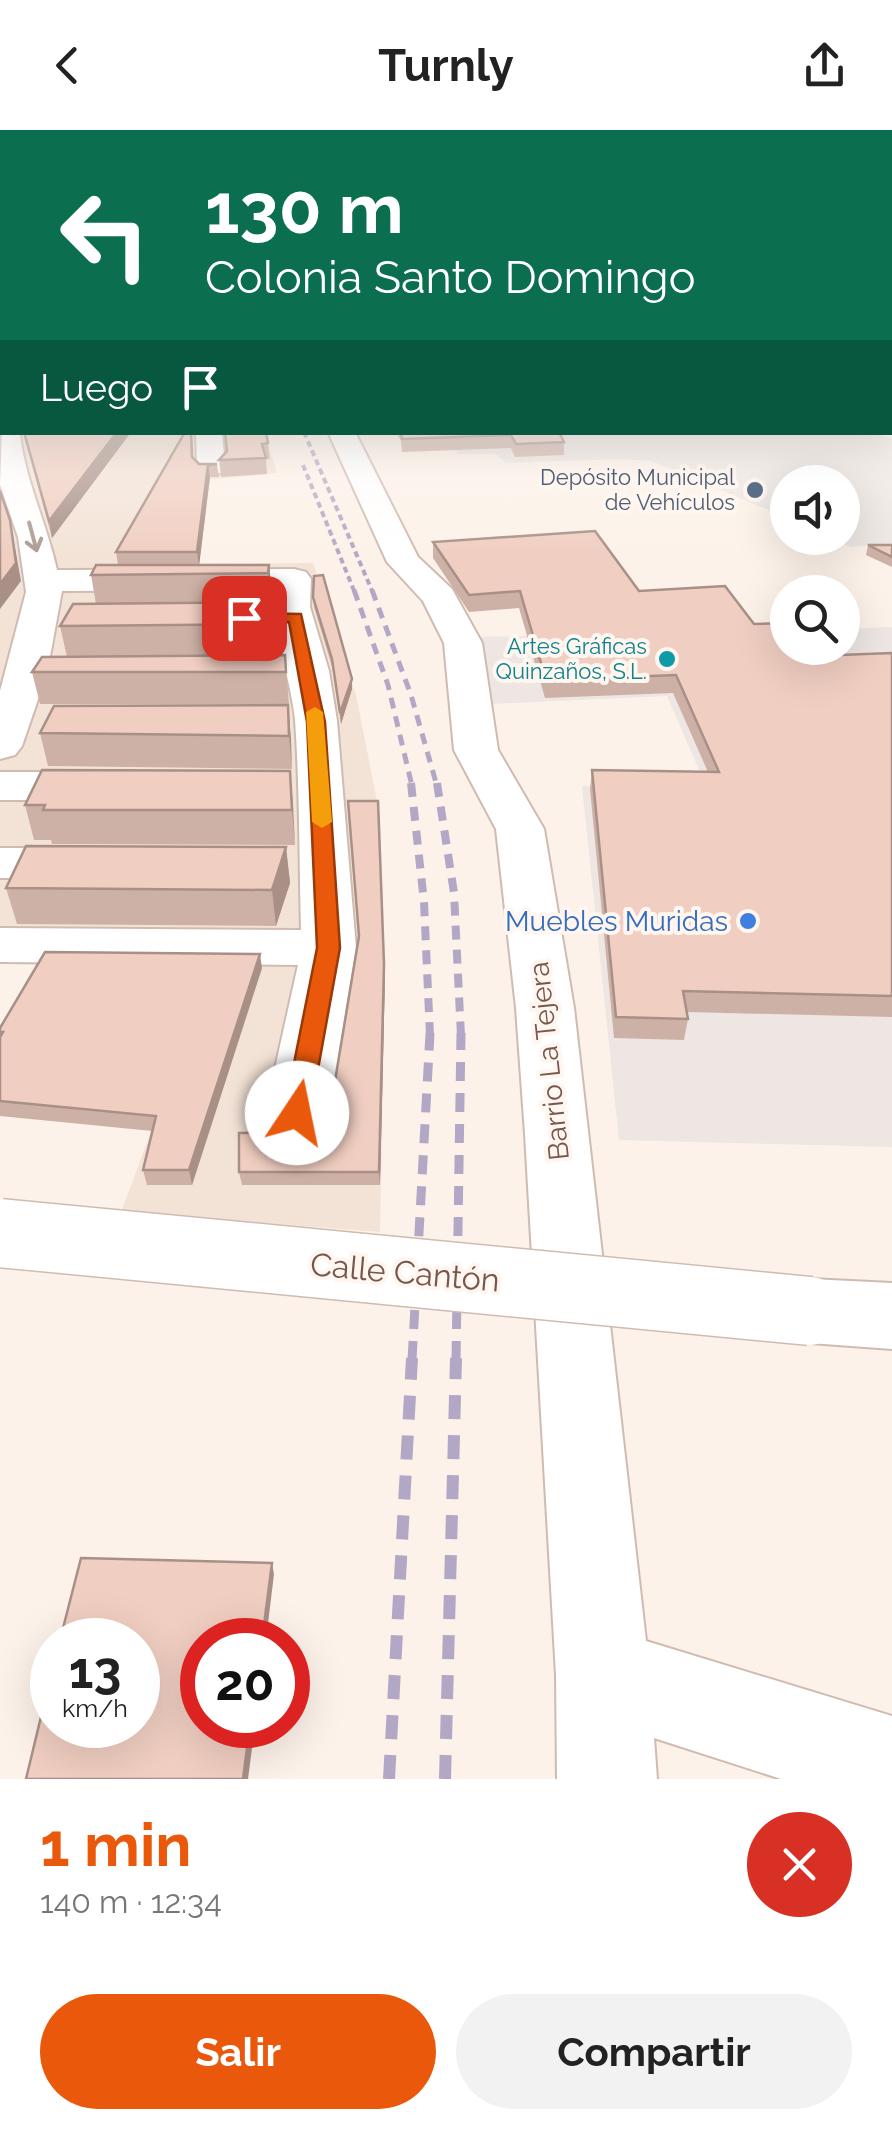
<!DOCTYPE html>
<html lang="es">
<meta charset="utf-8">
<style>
body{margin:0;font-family:Raleway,sans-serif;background:#f2f2f2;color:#222;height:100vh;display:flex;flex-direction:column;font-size:38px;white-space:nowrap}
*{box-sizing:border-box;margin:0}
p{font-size:32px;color:#767676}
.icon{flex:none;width:55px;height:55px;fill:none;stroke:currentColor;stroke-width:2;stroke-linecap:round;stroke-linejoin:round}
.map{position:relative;height:1649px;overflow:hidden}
.panel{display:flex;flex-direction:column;background:#fff;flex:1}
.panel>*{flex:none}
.hud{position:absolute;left:0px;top:0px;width:892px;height:305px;box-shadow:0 10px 40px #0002;background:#0b6e4f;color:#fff;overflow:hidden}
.controls{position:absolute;left:770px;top:335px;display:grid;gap:20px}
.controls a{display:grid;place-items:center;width:90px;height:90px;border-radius:50%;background:#fff;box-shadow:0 10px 40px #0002;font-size:50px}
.speed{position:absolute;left:30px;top:1488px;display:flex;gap:20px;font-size:50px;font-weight:700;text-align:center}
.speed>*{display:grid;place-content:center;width:130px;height:130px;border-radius:50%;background:#fff;box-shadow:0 10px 40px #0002;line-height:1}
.speed small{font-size:25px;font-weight:400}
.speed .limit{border:15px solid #d22;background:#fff;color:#111}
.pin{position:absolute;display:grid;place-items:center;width:85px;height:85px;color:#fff;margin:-42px;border-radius:20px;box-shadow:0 5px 15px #0006}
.me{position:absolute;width:110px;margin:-55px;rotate:11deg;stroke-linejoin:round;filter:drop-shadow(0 0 8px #0008)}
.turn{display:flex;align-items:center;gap:35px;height:210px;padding:0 40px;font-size:45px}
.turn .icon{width:130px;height:130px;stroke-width:2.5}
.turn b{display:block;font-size:70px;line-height:85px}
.then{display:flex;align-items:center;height:95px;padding:0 40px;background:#0003;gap:20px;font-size:38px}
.round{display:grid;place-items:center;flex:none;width:105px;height:105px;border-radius:52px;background:#f2f2f2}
.overview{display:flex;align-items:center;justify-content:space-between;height:170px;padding:0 40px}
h1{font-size:60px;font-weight:700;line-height:75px;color:#ea580c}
.cta{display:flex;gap:20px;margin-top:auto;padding:20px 40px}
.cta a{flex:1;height:115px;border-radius:60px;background:#ea580c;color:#fff;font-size:40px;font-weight:700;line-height:115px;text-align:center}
.cta a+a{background:#f2f2f2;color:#222}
header{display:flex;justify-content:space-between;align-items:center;height:130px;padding:0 40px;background:#fff;font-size:45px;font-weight:700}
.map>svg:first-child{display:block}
</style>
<header><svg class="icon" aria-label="back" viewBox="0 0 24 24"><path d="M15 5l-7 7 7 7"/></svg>Turnly<svg class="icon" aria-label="share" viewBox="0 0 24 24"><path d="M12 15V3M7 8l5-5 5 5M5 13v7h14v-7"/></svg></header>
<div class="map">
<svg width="892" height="1649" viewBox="0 0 892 1649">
<rect width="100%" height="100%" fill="#fcf2e9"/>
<polygon fill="#f3e3d7" points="0,198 2,302 264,303 277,343 194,351 173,434 313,433 356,565 380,686 385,840 380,1102 121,1082 212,839 0,833"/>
<g fill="#ede6e2">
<polygon points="442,303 877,303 892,309 892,414 851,417 829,408 842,408 842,352 788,352 787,388 652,331 621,329 506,333 496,324 458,324"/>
<polygon points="892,497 892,1017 619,1010 582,656 707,658 667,566 490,574 477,507 787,500 788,518 842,518 843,499"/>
</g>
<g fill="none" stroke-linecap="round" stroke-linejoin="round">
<g stroke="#d0bbb1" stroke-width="4">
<g id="minor">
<path d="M 2,298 L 2,302 L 20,305 C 26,353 47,394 57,440 L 294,439 L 306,442 L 311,449 L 310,477 L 329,541 L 337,591 L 356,818 L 329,983 L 319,1000 L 297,1007 L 275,1000 L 265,983 L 298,835 L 0,832 L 0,798 L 301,800 C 299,730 300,660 295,590 C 291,547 271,502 276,460 L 62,461 L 47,543 L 22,616 L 15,625 L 0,629 L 0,561 L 26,462 L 18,407 L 0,355 Z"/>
<polygon points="196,302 222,302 225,337 221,343 201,343 197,337"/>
<polygon points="328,302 355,302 418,427 452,459 482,513 498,620 544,699 574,878 646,1511 892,1586 892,1649 781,1649 654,1608 657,1649 557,1649 556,1545 525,1004 516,878 496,699 454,620 444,513 423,471 387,432"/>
<polygon points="0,642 107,642 123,646 130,656 123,666 107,670 0,670"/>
<polygon points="0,718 92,718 110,722 117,733 110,744 92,748 0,748"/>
<polygon points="810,1149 892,1153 892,1219 810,1213 784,1204 773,1181 784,1158"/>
</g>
</g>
<g stroke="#d9d0cd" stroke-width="59">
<polyline id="highway" points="0,210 2,209"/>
</g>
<use href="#minor" fill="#fff" fill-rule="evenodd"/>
<use href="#highway" stroke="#f3ada2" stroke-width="55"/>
<g stroke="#b3a7c6" stroke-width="4" stroke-dasharray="6 4" stroke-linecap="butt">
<polyline points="304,302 373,463"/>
<polyline points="303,335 355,463"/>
</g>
<g stroke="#b3a7c6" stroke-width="5" stroke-dasharray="11 8" stroke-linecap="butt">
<polyline points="354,460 388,555 412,656"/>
<polyline points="372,460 411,565 437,656"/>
</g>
<g stroke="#b3a7c6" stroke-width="8" stroke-dasharray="14 10" stroke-linecap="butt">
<polyline points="411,653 424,772 430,906"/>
<polyline points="437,653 454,763 461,906"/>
</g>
<g stroke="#b3a7c6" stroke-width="9" stroke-dasharray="19 12" stroke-linecap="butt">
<polyline points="412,1230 430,903"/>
<polyline points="456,1230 461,903"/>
</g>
<g stroke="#b3a7c6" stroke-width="12" stroke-dasharray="24 16" stroke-linecap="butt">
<polyline points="389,1649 412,1228"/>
<polyline points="445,1649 456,1228"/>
</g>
<g stroke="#d0bbb1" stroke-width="71" stroke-linecap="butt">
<polyline id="minor-bridge" points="0,1103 810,1181"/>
</g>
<use href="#minor-bridge" stroke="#fff" stroke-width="68"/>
</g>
<g fill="#ceb1a6">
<rect x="0" y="250" width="2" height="46"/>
<polygon points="19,302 131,302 52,408 24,304"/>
<polygon points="185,302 192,302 193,328 199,334 217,334 219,347 210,347 199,435 269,435 272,464 271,472 278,494 281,525 285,525 289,574 40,574 32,542 67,527 60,496 96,474 91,445 118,435 116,422"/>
<polygon points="396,302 559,302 564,312 564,325 515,327 511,318 402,322 401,311"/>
<polygon points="268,313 270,329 266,329 267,344 221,347 219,330 227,321"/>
<polygon points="433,412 639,461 754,494 814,526 892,523 892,887 687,882 688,889 684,910 614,908 590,659 592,640 708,642 673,563 545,568 519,478 469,482 433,428"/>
<polygon points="868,415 892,415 892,437 866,425"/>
<polygon points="313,467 352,559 341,594 333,540 314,477"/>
<polygon points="288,575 292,639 48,636 40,603"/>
<polygon points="290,641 295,715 52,714 51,710 34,710 25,675"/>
<polygon points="378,671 385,846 380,1055 242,1055 239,1042 331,1002"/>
<polygon points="286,717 290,753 276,796 17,794 6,758"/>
<polygon points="262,838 192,1055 147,1055 143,1040 152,1001 0,986 0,898"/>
</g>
<g fill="#a89087">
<polygon points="117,302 131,302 52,408 49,391"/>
<polygon points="208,335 210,347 199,436 197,422"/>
<polygon points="10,390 21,451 0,479 0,454"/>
<polygon points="269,435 272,464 271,472 268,443"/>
<polygon points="352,549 352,559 341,594 340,583"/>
<polygon points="288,575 291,608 292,639 289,606"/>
<polygon points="290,641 293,675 295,715 292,680"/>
<polygon points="286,717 290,753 276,796 272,760"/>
<polygon points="260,824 262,838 192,1055 189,1040"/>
<polygon points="384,834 385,846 380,1055 379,1042"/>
<polygon points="272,1433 274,1444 266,1510 262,1510"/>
<polygon points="250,1595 255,1595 248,1649 243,1649"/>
</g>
<g fill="#f0cec1" stroke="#a89087" stroke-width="2.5">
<polygon points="0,250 2,250 2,283 0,282"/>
<polygon points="24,302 117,302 49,391"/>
<polygon points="185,302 191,302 192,327 199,334 217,334 208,335 197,422 116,422"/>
<polygon points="225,302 266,302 268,313 262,314 266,328 219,330 227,321"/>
<polygon points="401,302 559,302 564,312 516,314 511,305 402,309"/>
<polygon points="0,361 10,390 16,433 0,454"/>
<polygon points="595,401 639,461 725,456 754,494 788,493 788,518 809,518 814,526 892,523 892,866 683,861 688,889 616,887 592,640 719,642 676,545 546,550 520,461 469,465 433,412"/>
<polygon points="868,415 892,415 892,427"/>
<polygon points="96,435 269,435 268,443 91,445"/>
<polygon points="323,445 352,549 340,583 332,529 313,467 314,446"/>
<polygon points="273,472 278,494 60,496 73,474"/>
<polygon points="285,525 286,542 32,542 42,527"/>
<polygon points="288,575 289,606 40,603 54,576"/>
<polygon points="42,640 290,641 292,680 43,680 45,675 25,675"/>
<polygon points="348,671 378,671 384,834 379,1042 239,1042 239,1003 331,1002 333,963 359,806"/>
<polygon points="26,716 286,717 272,760 6,758"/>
<polygon points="45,822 260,824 189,1040 143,1040 156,986 0,971 0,907 3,902 0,902 0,898"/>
<polygon points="81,1428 272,1433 262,1510 202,1510 202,1595 250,1595 243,1649 26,1649 52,1541 52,1595 138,1595 138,1510 60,1510"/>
</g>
<defs><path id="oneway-shaft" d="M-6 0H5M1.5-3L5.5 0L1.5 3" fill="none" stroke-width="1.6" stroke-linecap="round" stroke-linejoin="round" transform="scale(2.5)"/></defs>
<use stroke="#ad9a94" href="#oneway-shaft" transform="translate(33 407) rotate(75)"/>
<linearGradient id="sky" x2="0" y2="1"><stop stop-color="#97c8e7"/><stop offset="0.46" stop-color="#fef9f5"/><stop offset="1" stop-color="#fef9f5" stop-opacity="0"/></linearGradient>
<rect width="892" height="429" fill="url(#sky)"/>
<polygon fill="#ea580c" stroke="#983908" stroke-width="2.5" points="301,484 325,592 340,818 310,983 306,990 288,990 284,983 317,818 307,592 289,492 244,493 236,488 244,483"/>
<polygon fill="#f59e0b" points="315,577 323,582 332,692 322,698 312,692 306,582"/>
<circle fill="#5c6f8a" stroke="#fef6ef" stroke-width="4" cx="755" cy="360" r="10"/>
<circle fill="#0f9aa8" stroke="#fef6ef" stroke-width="4" cx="667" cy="529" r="10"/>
<circle fill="#3f7fe0" stroke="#fef6ef" stroke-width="4" cx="748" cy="791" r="10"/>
<g text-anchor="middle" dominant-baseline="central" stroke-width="8" stroke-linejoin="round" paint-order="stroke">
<g font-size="22" fill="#4e5e75" stroke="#fef6ef" text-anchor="end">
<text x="735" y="347">Depósito Municipal<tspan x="735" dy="25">de Vehículos</tspan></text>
</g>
<g font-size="22" fill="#0d838f" stroke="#fef6ef" text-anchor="end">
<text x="647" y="516">Artes Gráficas<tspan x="647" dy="25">Quinzaños, S.L.</tspan></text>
</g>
<g font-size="28" fill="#366cbe" stroke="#fef6ef" text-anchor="end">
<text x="728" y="791">Muebles Muridas</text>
</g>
<g font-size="28" fill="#76564d" stroke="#fef6ef">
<text transform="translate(549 931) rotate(-96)">Barrio La Tejera</text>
</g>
<g font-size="32" fill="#76564d" stroke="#fef6ef">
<text transform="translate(405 1142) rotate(5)">Calle Cantón</text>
</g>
</g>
</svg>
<div class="controls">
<a><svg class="icon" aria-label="sound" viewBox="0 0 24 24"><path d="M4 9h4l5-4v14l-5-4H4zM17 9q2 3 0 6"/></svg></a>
<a><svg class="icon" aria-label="search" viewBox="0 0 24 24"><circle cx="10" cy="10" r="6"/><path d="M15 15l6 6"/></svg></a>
</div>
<div class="speed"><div>13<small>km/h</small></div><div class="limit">20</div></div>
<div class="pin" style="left:244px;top:488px;background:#d93025"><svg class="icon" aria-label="arrive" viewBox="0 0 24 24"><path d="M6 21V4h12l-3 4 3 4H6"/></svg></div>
<svg class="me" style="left:297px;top:983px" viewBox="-20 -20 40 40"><circle r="19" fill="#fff"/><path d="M0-13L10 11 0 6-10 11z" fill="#ea580c"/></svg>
<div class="hud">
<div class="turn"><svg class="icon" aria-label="left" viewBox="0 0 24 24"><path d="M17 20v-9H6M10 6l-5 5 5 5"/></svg><div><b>130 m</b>Colonia Santo Domingo</div></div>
<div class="then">Luego<svg class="icon" aria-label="arrive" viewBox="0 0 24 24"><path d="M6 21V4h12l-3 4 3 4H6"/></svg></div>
</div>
</div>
<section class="panel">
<div class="overview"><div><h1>1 min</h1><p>140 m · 12:34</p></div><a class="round" style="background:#d93025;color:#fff"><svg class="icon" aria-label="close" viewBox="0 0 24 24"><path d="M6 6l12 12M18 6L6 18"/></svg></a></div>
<div class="cta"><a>Salir</a><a>Compartir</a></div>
</section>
